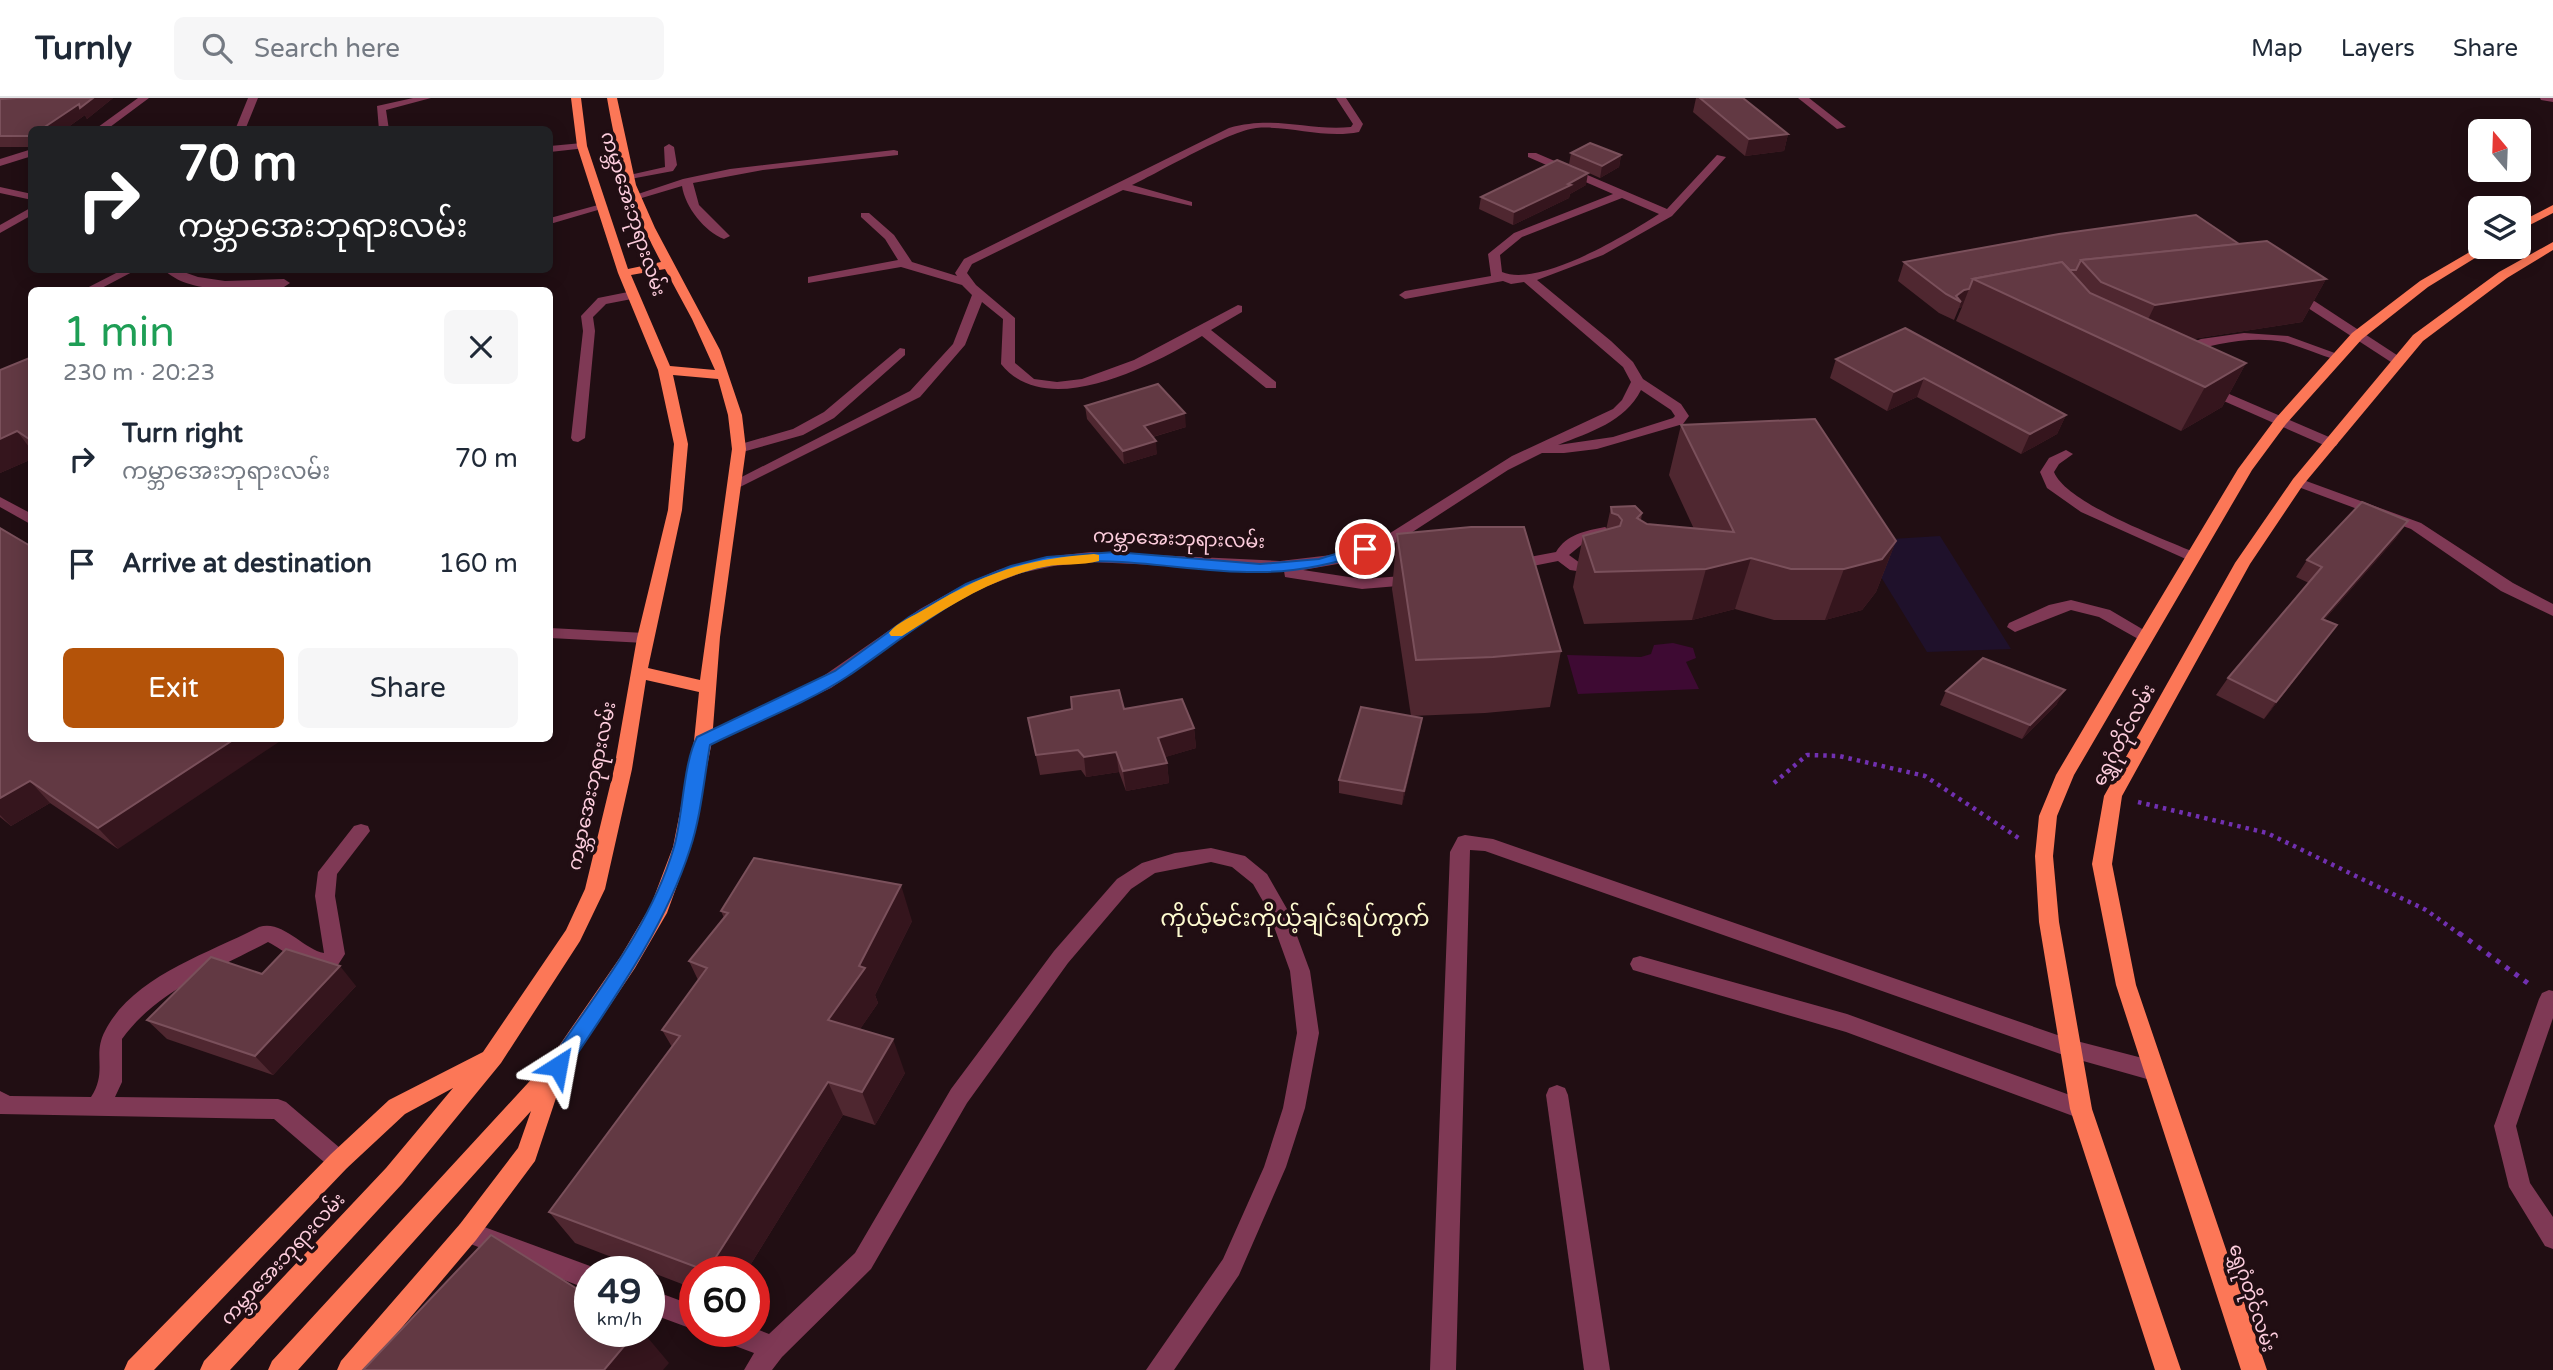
<!DOCTYPE html>
<meta charset="utf-8">
<style>
body{margin:0;font-family:"Varela Round","Noto Sans Myanmar",sans-serif;background:#f6f6f7;color:#1f2937;height:100vh;display:flex;flex-direction:column;font-size:26px;white-space:nowrap}
*{box-sizing:border-box;margin:0}
p{font-size:23px;color:#747a83}
.icon{flex:none;width:38px;height:38px;fill:none;stroke:currentColor;stroke-width:2;stroke-linecap:round;stroke-linejoin:round}
.map{position:relative;flex:1;overflow:hidden}
.sheet{position:absolute;left:28px;top:189px;width:525px;height:455px;display:flex;flex-direction:column;background:#fff;border-radius:10px;box-shadow:0 4px 18px #0003}
.sheet>*{flex:none}
.hud{position:absolute;left:28px;top:28px;width:525px;height:147px;border-radius:10px;box-shadow:0 4px 18px #0003;background:#202124;color:#fff;overflow:hidden}
.needle{width:46px;rotate:341deg}
.tools{position:absolute;left:2468px;top:21px;display:grid;gap:14px}
.tools a{display:grid;place-items:center;width:63px;height:63px;border-radius:10px;background:#fff;box-shadow:0 4px 18px #0003;font-size:35px}
.speed{position:absolute;left:574px;top:1158px;display:flex;gap:14px;font-size:35px;font-weight:700;text-align:center}
.speed>*{display:grid;place-content:center;width:91px;height:91px;border-radius:50%;background:#fff;box-shadow:0 4px 18px #0003;line-height:1}
.speed small{font-size:18px;font-weight:400}
.speed .limit{border:10px solid #d22;background:#fff;color:#111}
.pin{position:absolute;display:grid;place-items:center;width:60px;height:60px;color:#fff;margin:-30px;border:4px solid #fff;border-radius:50%;box-shadow:0 2px 7px #0007}
.me{position:absolute;width:77px;margin:-38px;rotate:34deg;stroke-linejoin:round;filter:drop-shadow(0 0 5px #0008)}
.turn{display:flex;align-items:center;gap:24px;height:147px;padding:0 35px;font-size:32px}
.turn .icon{width:91px;height:91px;stroke-width:2.5}
.turn b{display:block;font-size:49px;line-height:60px}
.round{display:grid;place-items:center;flex:none;width:74px;height:74px;border-radius:10px;background:#f6f6f7}
.overview{display:flex;align-items:center;justify-content:space-between;height:119px;padding:0 35px}
h1{font-size:42px;font-weight:600;line-height:52px;color:#1e9e55}
.primary-button{display:flex;gap:14px;margin-top:auto;padding:14px 35px}
.primary-button a{flex:1;height:80px;border-radius:10px;background:#b45309;color:#fff;font-size:28px;font-weight:600;line-height:80px;text-align:center}
.primary-button a+a{background:#f6f6f7;color:#1f2937}
ul{padding:0;list-style:none}
li{display:flex;align-items:center;gap:21px;height:105px;padding:0 35px}
li div{flex:1}
li b{display:block;font-size:26px}
li em{font-style:normal}
header{display:flex;align-items:center;gap:42px;box-sizing:border-box;height:98px;padding:0 35px;background:#fff;border-bottom:2px solid #e0e1e3}
header strong{font-size:33px}
nav{display:flex;gap:38px;margin-inline-start:auto;font-size:24px}
.search{width:490px;height:63px;background:#f6f6f7;display:flex;align-items:center;gap:18px;box-sizing:border-box;padding:0 24px;border-radius:10px;color:#747a83;font-size:26px}
.map>svg:first-child{display:block}
</style>
<header>
<strong>Turnly</strong>
<div class="search"><svg class="icon" aria-label="search" viewBox="0 0 24 24"><circle cx="10" cy="10" r="6"/><path d="M15 15l6 6"/></svg>Search here</div>
<nav><a>Map</a><a>Layers</a><a>Share</a></nav>
</header>
<div class="map">
<svg width="2553" height="1272" viewBox="0 0 2553 1272">
<rect width="100%" height="100%" fill="#210e13"/>
<polygon fill="#1f112b" points="1940,438 2011,551 1927,554 1859,443"/>
<polygon fill="#3e0a33" points="1673,545 1693,550 1696,560 1686,564 1699,591 1578,596 1567,557 1641,559 1651,556 1654,547"/>
<g fill="none" stroke-linecap="round" stroke-linejoin="round">
<g stroke="#7130b1" stroke-width="4.5" stroke-dasharray="3.5 5" stroke-linecap="butt">
<polyline points="1774,685 1807,657 1839,658 1925,678 2020,741"/>
<polyline points="2138,704 2267,735 2426,812 2461,837"/>
</g>
<polyline stroke="#7130b1" stroke-width="5" stroke-dasharray="4.5 7" stroke-linecap="butt" points="2459,835 2529,886"/>
<g fill="#7f3955" fill-rule="evenodd">
<polygon points="138,0 149,0 106,32 94,32"/>
<polygon points="248,0 258,0 245,32 235,32"/>
<polygon points="413,0 431,0 386,12 389,32 379,32 377,8"/>
<path d="M 1336,0 L 1346,0 L 1363,26 L 1359,34 C 1324,41 1290,27 1256,30 C 1229,33 1160,74 1132,87 L 1192,104 L 1192,108 L 1123,92 L 972,166 L 967,175 L 976,187 L 1015,220 L 1015,265 L 1034,281 L 1057,284 L 1082,281 L 1134,262 L 1238,207 L 1242,208 L 1242,214 L 1211,232 L 1276,284 L 1276,290 L 1266,290 L 1202,238 C 1152,267 1047,324 1001,266 L 1003,221 L 982,204 L 965,247 L 920,299 L 740,389 L 730,389 L 728,386 L 910,293 L 953,246 L 972,197 L 962,187 L 901,169 L 808,185 L 808,179 L 898,162 L 885,141 L 861,119 L 861,115 L 869,115 L 894,137 L 912,164 L 957,178 L 955,175 L 964,161 L 1229,30 C 1275,17 1307,33 1351,29 L 1353,26 Z"/>
<polygon points="1798,0 1809,0 1846,29 1837,31"/>
<polygon points="2540,0 2553,0 2553,4 2541,2"/>
<polygon points="582,45 586,46 586,50 550,54 550,48"/>
<polygon points="669,46 674,49 677,67 673,73 625,82 625,78 665,69 664,49"/>
<polygon points="32,51 32,58 0,68 0,61"/>
<path d="M 894,52 L 898,53 L 898,57 L 763,72 L 693,85 L 699,107 L 730,138 L 724,141 C 705,134 685,109 682,88 L 635,102 L 629,99 L 683,81 L 730,71 Z"/>
<path d="M 1528,55 L 1536,55 L 1667,111 L 1717,57 L 1726,59 L 1672,118 L 1603,157 L 1537,182 L 1611,243 L 1633,264 L 1643,281 L 1681,306 L 1689,318 L 1683,326 L 1597,351 L 1564,355 L 1542,355 L 1508,372 L 1397,444 L 1349,464 L 1303,472 L 1362,481 L 1416,477 L 1422,478 L 1424,482 L 1422,486 L 1362,491 L 1291,480 L 1285,479 L 1284,473 L 1091,464 L 1054,468 L 1021,475 L 982,490 L 943,511 L 831,590 L 709,647 L 697,647 L 694,643 L 697,639 L 819,581 L 920,511 L 958,490 L 998,472 L 1054,458 L 1091,454 L 1280,463 L 1340,456 L 1387,437 L 1512,358 L 1613,311 L 1622,302 L 1631,284 L 1623,269 L 1524,184 L 1511,186 L 1503,183 L 1405,201 L 1399,197 L 1405,193 L 1491,178 L 1488,156 L 1514,135 L 1613,96 L 1528,59 ZM 1622,100 L 1659,116 C 1626,137 1539,190 1502,174 L 1500,157 L 1522,139 ZM 1641,292 L 1671,312 L 1675,318 L 1673,320 L 1613,339 L 1558,347 C 1590,334 1625,324 1641,292 Z"/>
<polygon points="0,89 32,96 32,102 0,95"/>
<polygon points="598,107 608,109 550,126 550,120"/>
<polygon points="32,109 32,117 0,135 0,127"/>
<polygon points="122,172 136,172 98,192 83,192"/>
<path d="M 164,172 L 178,172 L 198,179 L 225,183 L 284,181 L 290,185 L 284,189 C 248,190 193,199 164,172 Z"/>
<polygon points="2292,190 2296,191 2406,263 2399,267 2394,266 2288,197 2288,191"/>
<polygon points="633,193 637,194 637,200 606,206 593,219 595,233 585,340 578,344 573,343 571,340 583,233 581,218 598,200"/>
<path d="M 2244,235 L 2288,238 L 2343,258 L 2337,262 C 2319,257 2302,249 2284,244 C 2248,237 2213,247 2179,256 L 2173,252 L 2201,241 Z"/>
<polygon points="900,250 905,251 905,257 834,320 803,337 739,355 732,351 734,348 793,331 824,314"/>
<polygon points="2206,286 2336,342 2338,345 2336,348 2326,348 2201,293 2199,290"/>
<path d="M 2066,352 L 2073,356 L 2059,366 L 2054,374 C 2067,406 2165,441 2198,456 L 2201,459 L 2198,462 L 2188,462 L 2081,414 L 2047,390 L 2040,374 L 2049,360 Z"/>
<polygon points="2298,380 2421,425 2513,485 2553,506 2553,518 2501,493 2411,431 2293,387 2293,381"/>
<polygon points="0,399 32,416 32,427 0,409"/>
<path d="M 1605,429 L 1613,434 L 1610,437 L 1585,444 L 1569,457 L 1580,465 L 1604,469 L 1607,473 L 1604,477 L 1570,472 L 1558,463 L 1513,472 L 1505,467 L 1513,462 L 1556,454 C 1567,436 1585,433 1605,429 Z"/>
<polygon points="2071,502 2110,512 2154,538 2146,543 2140,542 2099,519 2071,512 2015,534 2007,529 2009,525 2049,507"/>
<polygon points="550,530 645,535 653,540 645,545 550,540"/>
<path d="M 361,726 L 368,728 L 370,733 L 337,776 L 335,798 L 345,856 L 336,870 C 311,878 288,854 268,844 C 216,872 158,891 122,941 L 122,984 L 115,999 L 278,1001 L 286,1004 L 347,1056 L 350,1063 L 347,1070 L 339,1073 L 331,1070 L 274,1021 L 0,1016 L 0,993 L 10,998 L 91,999 C 108,973 92,957 105,933 C 133,878 208,856 259,829 C 282,821 303,851 324,855 L 315,798 L 318,774 L 354,728 Z"/>
<polygon points="1465,737 1493,741 2069,941 2154,963 2162,966 2165,973 2162,980 2154,983 2069,959 1485,753 1470,752 1456,1272 1430,1272 1450,754 1458,739"/>
<polygon points="1211,750 1245,758 1267,776 1287,811 1310,873 1319,935 1305,1010 1286,1069 1239,1177 1174,1272 1146,1272 1223,1161 1264,1069 1283,1010 1297,935 1290,873 1268,812 1253,786 1232,769 1211,764 1155,775 1131,791 1068,865 967,1005 871,1171 782,1259 772,1272 744,1272 754,1255 722,1243 719,1234 754,1234 754,1230 769,1236 855,1155 951,991 1054,853 1117,781 1142,765 1175,755"/>
<polygon points="1640,858 1847,916 2089,1004 2092,1011 2089,1018 2081,1021 1846,934 1633,872 1630,866 1633,860"/>
<polygon points="2549,892 2553,893 2553,920 2516,1028 2530,1085 2553,1119 2553,1151 2545,1148 2509,1089 2494,1028 2539,901 2542,895"/>
<polygon points="1557,987 1565,990 1568,997 1610,1272 1584,1272 1546,997 1549,990"/>
<polygon points="468,1123 590,1168 600,1174 590,1174 590,1192 468,1145 460,1142 456,1134 460,1126"/>
<polygon points="649,1191 695,1208 695,1232 649,1215"/>
</g>
<g fill="#fc7757" fill-rule="evenodd">
<path d="M 571,0 L 581,0 L 587,48 L 628,171 L 661,164 C 630,106 618,64 607,0 L 617,0 L 636,87 L 655,130 L 720,252 L 742,317 L 746,351 L 720,539 L 712,643 L 691,749 L 667,815 L 635,870 L 564,976 L 535,1063 L 476,1142 L 366,1272 L 337,1272 L 341,1263 L 460,1126 L 518,1050 L 531,1013 L 298,1272 L 268,1272 L 272,1263 L 550,961 L 621,858 L 651,807 L 673,749 L 694,643 L 699,594 L 646,582 L 632,671 L 605,791 L 580,843 L 501,965 L 402,1086 L 230,1272 L 200,1272 L 204,1263 L 386,1070 L 453,990 L 405,1016 L 347,1070 L 154,1272 L 124,1272 L 128,1263 L 331,1056 L 389,1002 L 483,954 L 566,832 L 585,791 L 614,671 L 637,540 L 668,412 L 674,346 L 658,272 L 618,175 L 577,48 ZM 665,171 L 692,221 L 715,272 L 670,268 L 631,177 ZM 673,277 L 718,281 L 728,317 L 732,351 L 700,582 L 648,570 L 682,412 L 688,346 Z"/>
<polygon points="2553,107 2553,115 2518,133 2518,125"/>
<polygon points="2553,144 2553,152 2507,180 2423,243 2303,387 2250,466 2122,698 2112,766 2136,887 2267,1272 2241,1272 2116,887 2092,766 2104,698 2235,465 2293,381 2413,237 2499,174"/>
<polygon points="2480,148 2493,149 2428,189 2362,241 2286,326 2252,372 2074,677 2057,718 2053,758 2059,824 2092,1011 2181,1272 2155,1272 2070,1011 2039,824 2035,758 2039,718 2056,677 2138,538 2238,371 2276,320 2352,235 2420,183"/>
</g>
</g>
<g fill="#4f2730">
<polygon points="17,0 113,0 87,21 85,17 64,32 32,32 32,49 0,49 0,1"/>
<polygon points="1696,0 1743,0 1788,36 1784,53 1745,58 1693,14"/>
<polygon points="1571,55 1621,57 1619,69 1600,80 1569,66"/>
<polygon points="1586,87 1570,96 1569,100 1513,127 1479,111 1481,99"/>
<polygon points="2239,146 2326,181 2302,224 2192,241 2246,265 2222,309 2181,333 1956,223 1962,209 1959,210 1954,222 1939,215 1898,183 1904,164"/>
<polygon points="1905,230 2066,317 2057,336 2021,356 1917,299 1887,313 1830,280 1836,261"/>
<polygon points="32,259 32,361 0,375 0,272"/>
<polygon points="1085,308 1186,329 1153,339 1157,356 1124,366 1087,321"/>
<polygon points="1681,327 1896,443 1876,494 1862,512 1825,522 1774,522 1735,511 1692,522 1584,526 1573,489 1583,438 1606,432 1611,409 1642,415 1641,422 1647,426 1694,431 1669,377"/>
<polygon points="2408,423 2396,440 2325,521 2324,544 2264,621 2216,597 2228,580 2309,485 2296,479 2307,462"/>
<polygon points="0,430 118,751 50,705 11,728 0,719"/>
<polygon points="1397,436 1561,553 1550,609 1485,615 1411,618 1392,491"/>
<polygon points="1946,593 2057,606 2022,641 1940,607"/>
<polygon points="1124,611 1194,630 1196,650 1165,659 1167,665 1169,685 1126,693 1119,674 1086,679 1081,672 1040,677 1028,620"/>
<polygon points="1422,620 1420,633 1402,707 1339,695 1339,682"/>
<polygon points="721,813 912,823 875,897 878,905 860,931 905,975 875,1027 843,1017 746,1174 695,1174 695,1191 575,1145 549,1114 672,949 662,932 698,882 689,863 724,820"/>
<polygon points="356,888 273,977 167,941 147,922"/>
</g>
<g fill="#35151d">
<polygon points="93,0 113,0 87,21 85,17 64,32 40,32 79,6"/>
<polygon points="1788,36 1784,53 1745,58 1749,41"/>
<polygon points="1621,57 1619,69 1600,80 1602,68"/>
<polygon points="1588,75 1586,87 1570,96 1569,100 1513,127 1514,114"/>
<polygon points="2326,181 2302,224 2134,250 2155,207"/>
<polygon points="1969,191 1962,209 1959,210 1961,204 1956,198 1964,192"/>
<polygon points="2246,265 2222,309 2181,333 2205,289"/>
<polygon points="1924,280 1917,299 1887,313 1894,294"/>
<polygon points="1185,315 1186,329 1145,341 1144,328"/>
<polygon points="2066,317 2057,336 2021,356 2030,336"/>
<polygon points="17,333 32,353 32,361 0,375 0,341"/>
<polygon points="1156,343 1157,356 1124,366 1123,353"/>
<polygon points="2408,423 2396,440 2310,538 2322,521"/>
<polygon points="1896,443 1876,494 1862,512 1825,522 1844,471"/>
<polygon points="1751,460 1735,511 1692,522 1706,471"/>
<polygon points="2337,527 2324,544 2264,621 2276,604"/>
<polygon points="2065,592 2057,606 2022,641 2030,627"/>
<polygon points="1422,620 1420,633 1402,707 1404,693"/>
<polygon points="1194,630 1196,650 1159,661 1158,640"/>
<polygon points="236,640 285,640 118,751 98,730"/>
<polygon points="1116,654 1119,674 1086,679 1084,659"/>
<polygon points="1167,665 1169,685 1126,693 1123,673"/>
<polygon points="30,683 50,705 11,728 0,717 0,700"/>
<polygon points="901,787 912,823 875,897 878,905 843,956 828,922 859,868"/>
<polygon points="340,868 356,888 273,977 255,958"/>
<polygon points="893,941 905,975 875,1027 862,994"/>
<polygon points="828,984 843,1017 746,1174 708,1174 707,1173"/>
<polygon points="636,1234 643,1234 669,1265 663,1272 604,1272"/>
</g>
<g fill="#623943" stroke="#7a505b" stroke-width="2">
<polygon points="17,0 93,0 80,10 79,6 40,32 32,32 32,37 30,38 0,38 0,1"/>
<polygon points="1700,0 1743,0 1788,36 1749,41"/>
<polygon points="1590,45 1621,57 1602,68 1571,55"/>
<polygon points="1557,62 1588,75 1568,86 1571,87 1514,114 1481,99"/>
<polygon points="2196,117 2239,146 2081,162 2076,172 2070,172 2062,164 1973,181 1969,191 1964,192 1956,198 1961,204 1946,196 1904,164 2059,136"/>
<polygon points="2267,143 2326,181 2155,207 2101,184 2081,162"/>
<polygon points="2062,164 2090,195 2246,265 2205,289 1973,181"/>
<polygon points="1905,230 2066,317 2030,336 1924,280 1894,294 1836,261"/>
<polygon points="32,259 32,343 17,333 0,341 0,272"/>
<polygon points="1158,286 1185,315 1144,328 1156,343 1123,353 1085,308"/>
<polygon points="1815,321 1896,443 1882,461 1844,471 1791,471 1751,460 1706,471 1595,474 1583,438 1620,428 1622,422 1618,417 1612,415 1611,409 1635,408 1642,415 1637,420 1647,426 1734,434 1681,327"/>
<polygon points="2362,404 2408,423 2322,521 2337,527 2276,604 2228,580 2322,469 2307,462"/>
<polygon points="1471,429 1524,429 1561,553 1493,559 1416,562 1397,436"/>
<polygon points="0,430 32,449 32,640 236,640 98,730 30,683 0,700"/>
<polygon points="1983,560 2065,592 2030,627 1946,593"/>
<polygon points="1119,592 1124,611 1182,601 1194,630 1158,640 1167,665 1123,673 1116,654 1084,659 1078,652 1036,657 1028,620 1072,611 1071,599"/>
<polygon points="1361,609 1422,620 1404,693 1339,682"/>
<polygon points="754,760 901,787 859,868 865,870 828,922 893,941 862,994 828,984 707,1173 549,1114 680,938 662,932 707,870 689,863 728,815 721,813"/>
<polygon points="286,851 340,868 255,958 147,922 211,859 262,876"/>
<polygon points="491,1137 590,1199 590,1234 636,1234 604,1272 363,1272"/>
</g>
<path fill="#1a73e8" stroke="#114b97" stroke-width="2" d="M 1365,447 L 1372,451 L 1370,454 C 1334,466 1300,474 1262,474 C 1189,476 1117,454 1045,468 C 968,483 910,536 848,578 C 811,603 752,626 710,647 C 704,681 701,718 690,751 C 663,834 612,903 565,974 L 558,976 L 551,974 L 548,968 L 551,962 C 596,895 651,828 674,749 C 683,718 683,666 697,639 L 835,573 L 909,519 L 966,486 L 1011,468 L 1047,459 L 1115,454 L 1260,466 L 1319,461 Z"/>
<path fill="#f59e0b" d="M 1094,456 L 1099,457 L 1099,463 C 1081,468 1062,465 1044,469 C 991,480 947,510 902,538 L 891,538 L 889,535 C 897,524 914,518 925,511 C 985,475 1024,461 1094,456 Z"/>
<g text-anchor="middle" dominant-baseline="central" stroke-width="7" stroke-linejoin="round" paint-order="stroke">
<g font-size="19" fill="#fecede" stroke="#210e13">
<text transform="translate(633 116) rotate(72)">ကမ္ဘာအေးဘုရားလမ်း</text>
<text transform="translate(1179 441) rotate(2)">ကမ္ဘာအေးဘုရားလမ်း</text>
<text transform="translate(2124 637) rotate(-62)">ရွှေဂုံတိုင်လမ်း</text>
<text transform="translate(592 688) rotate(-78)">ကမ္ဘာအေးဘုရားလမ်း</text>
<text transform="translate(283 1161) rotate(-47)">ကမ္ဘာအေးဘုရားလမ်း</text>
<text transform="translate(2252 1200) rotate(72)">ရွှေဂုံတိုင်လမ်း</text>
</g>
<g font-size="23" fill="#fefbd0" stroke="#210e13">
<text x="1295" y="821">ကိုယ့်မင်းကိုယ့်ချင်းရပ်ကွက်</text>
</g>
</g>
</svg>
<div class="tools">
<a><svg class="needle" viewBox="-14 -14 28 28"><path d="M0-13l5 13h-10z" fill="#e53935"/><path d="M0 13l5-13h-10z" fill="#747a83"/></svg></a>
<a><svg class="icon" aria-label="layers" viewBox="0 0 24 24"><path d="M12 4l9 5-9 5-9-5zM3 14l9 5 9-5"/></svg></a>
</div>
<div class="speed"><div>49<small>km/h</small></div><div class="limit">60</div></div>
<div class="pin" style="left:1365px;top:451px;background:#d93025"><svg class="icon" aria-label="arrive" viewBox="0 0 24 24"><path d="M6 21V4h12l-3 4 3 4H6"/></svg></div>
<svg class="me" style="left:558px;top:968px" viewBox="-20 -20 40 40"><path d="M0-17L14 15 0 8-14 15z" fill="#1a73e8" stroke="#fff" stroke-width="4"/></svg>
<div class="hud">
<div class="turn"><svg class="icon" aria-label="right" viewBox="0 0 24 24"><path d="M7 20v-9h11M14 6l5 5-5 5"/></svg><div><b>70 m</b>ကမ္ဘာအေးဘုရားလမ်း</div></div>
</div>
<section class="sheet">
<div class="overview"><div><h1>1 min</h1><p>230 m · 20:23</p></div><a class="round"><svg class="icon" aria-label="close" viewBox="0 0 24 24"><path d="M6 6l12 12M18 6L6 18"/></svg></a></div>
<ul>
<li><svg class="icon" aria-label="right" viewBox="0 0 24 24"><path d="M7 20v-9h11M14 6l5 5-5 5"/></svg><div><b>Turn right</b><p>ကမ္ဘာအေးဘုရားလမ်း</p></div><em>70 m</em></li>
<li><svg class="icon" aria-label="arrive" viewBox="0 0 24 24"><path d="M6 21V4h12l-3 4 3 4H6"/></svg><div><b>Arrive at destination</b></div><em>160 m</em></li>
</ul>
<div class="primary-button"><a>Exit</a><a>Share</a></div>
</section>
</div>
